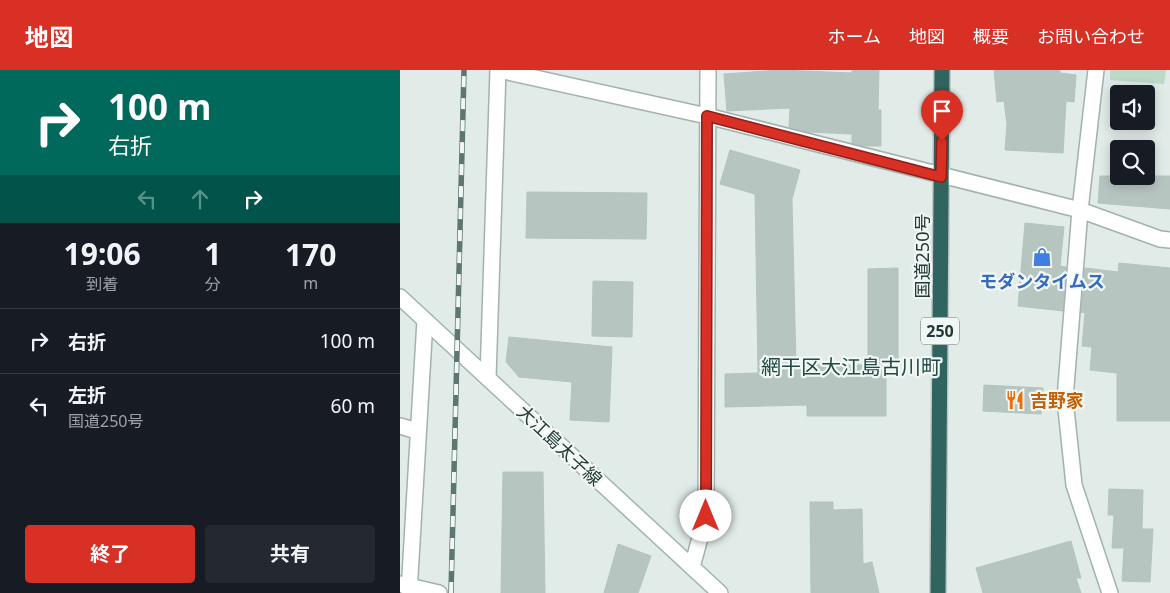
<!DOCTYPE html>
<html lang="ja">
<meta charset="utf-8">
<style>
body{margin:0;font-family:"Noto Sans","Noto Sans JP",sans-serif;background:#242831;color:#f1f3f6;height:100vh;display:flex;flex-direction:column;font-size:19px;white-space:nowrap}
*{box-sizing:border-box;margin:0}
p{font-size:16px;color:#9ea1a6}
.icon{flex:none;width:28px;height:28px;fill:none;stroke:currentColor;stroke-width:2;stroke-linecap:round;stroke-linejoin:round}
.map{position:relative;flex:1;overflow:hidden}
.sheet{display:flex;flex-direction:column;background:#171b24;width:400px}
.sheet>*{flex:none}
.hud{background:#00695c;color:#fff;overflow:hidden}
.controls{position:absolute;left:710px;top:15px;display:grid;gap:10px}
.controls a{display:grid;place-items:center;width:45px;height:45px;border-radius:5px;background:#171b24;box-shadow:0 2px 12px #0003;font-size:25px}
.pin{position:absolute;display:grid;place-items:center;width:42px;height:42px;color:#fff;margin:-51px -21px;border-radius:50% 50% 50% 0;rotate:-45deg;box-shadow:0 0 5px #0007}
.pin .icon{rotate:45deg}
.me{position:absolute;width:55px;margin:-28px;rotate:0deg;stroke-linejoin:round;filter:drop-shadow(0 0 4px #0008)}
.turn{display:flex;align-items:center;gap:18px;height:105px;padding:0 25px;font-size:22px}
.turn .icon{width:65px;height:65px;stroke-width:2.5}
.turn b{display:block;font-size:35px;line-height:42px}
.lanes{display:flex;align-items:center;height:48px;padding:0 25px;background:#0003;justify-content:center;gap:25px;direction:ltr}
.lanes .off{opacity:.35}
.eta{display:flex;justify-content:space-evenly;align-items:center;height:85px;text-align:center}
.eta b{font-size:30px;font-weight:700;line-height:35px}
.primary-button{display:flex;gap:10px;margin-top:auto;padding:10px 25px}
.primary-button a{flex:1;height:58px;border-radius:5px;background:#d93025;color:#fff;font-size:20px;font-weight:700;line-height:58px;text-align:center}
.primary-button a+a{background:#242831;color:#f1f3f6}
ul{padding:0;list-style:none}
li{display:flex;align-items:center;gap:15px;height:65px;padding:0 25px;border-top:1px solid #363941}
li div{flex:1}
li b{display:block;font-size:19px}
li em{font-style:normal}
header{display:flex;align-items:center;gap:30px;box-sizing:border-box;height:70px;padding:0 25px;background:#d93025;color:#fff}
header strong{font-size:24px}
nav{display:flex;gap:28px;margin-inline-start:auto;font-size:18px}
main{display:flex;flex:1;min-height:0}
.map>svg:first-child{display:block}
</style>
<header>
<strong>地図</strong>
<nav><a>ホーム</a><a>地図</a><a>概要</a><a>お問い合わせ</a></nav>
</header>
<main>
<section class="sheet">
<div class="hud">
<div class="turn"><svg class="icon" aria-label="right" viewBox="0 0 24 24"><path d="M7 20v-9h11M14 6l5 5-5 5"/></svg><div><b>100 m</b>右折</div></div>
<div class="lanes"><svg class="icon off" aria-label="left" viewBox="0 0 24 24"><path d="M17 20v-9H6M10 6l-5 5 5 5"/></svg><svg class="icon off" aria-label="ahead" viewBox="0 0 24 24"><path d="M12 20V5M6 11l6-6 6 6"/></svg><svg class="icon" aria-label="right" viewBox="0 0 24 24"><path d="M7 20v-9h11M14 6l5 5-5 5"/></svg></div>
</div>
<div class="eta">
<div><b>19:06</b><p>到着</p></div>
<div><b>1</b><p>分</p></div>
<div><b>170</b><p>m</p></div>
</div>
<ul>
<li><svg class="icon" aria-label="right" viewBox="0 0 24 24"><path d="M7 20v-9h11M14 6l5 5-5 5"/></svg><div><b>右折</b></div><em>100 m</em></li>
<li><svg class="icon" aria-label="left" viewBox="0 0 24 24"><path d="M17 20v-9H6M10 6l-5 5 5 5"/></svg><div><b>左折</b><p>国道250号</p></div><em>60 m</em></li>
</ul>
<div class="primary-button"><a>終了</a><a>共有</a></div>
</section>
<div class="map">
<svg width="770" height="523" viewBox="0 0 770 523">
<rect width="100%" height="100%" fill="#e1ebe7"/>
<polygon fill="#bcdac7" points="710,0 766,0 764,14 710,10"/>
<g fill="#b7c5c1" stroke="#b4c4bf">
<polygon points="380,0 452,3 452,0 479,0 478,40 481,40 481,76 465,76 452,73 452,64 408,62 389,57 390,38 327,41 324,4"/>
<polygon points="594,0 660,0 660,3 676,5 674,32 666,31 663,83 605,80 607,54 604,31 597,32"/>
<polygon points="330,80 400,100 392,129 396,295 486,295 486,346 407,346 407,335 325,337 325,304 358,303 355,124 320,114"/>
<polygon points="700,106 770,106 770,139 698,133"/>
<polygon points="127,122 247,123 246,169 126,168"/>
<polygon points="625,153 664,157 660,196 666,197 663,241 618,236"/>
<polygon points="719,193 770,198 770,351 717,351 717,303 690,300 692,277 682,276 685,243 681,242 685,198 718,202"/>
<polygon points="498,198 498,293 468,293 468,199"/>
<polygon points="193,211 233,212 232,267 192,266"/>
<polygon points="109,267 212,277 209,352 170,350 172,312 119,307 106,292"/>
<polygon points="584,315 643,318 641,344 583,341"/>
<polygon points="103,402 143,402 145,523 101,523"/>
<polygon points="709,419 743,420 742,459 753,459 750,512 722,511 724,478 712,478 714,445 708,445"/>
<polygon points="410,432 433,432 433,440 462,439 463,494 472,492 479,523 411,523"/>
<polygon points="671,471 681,508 676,508 681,523 583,523 576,498"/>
<polygon points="218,474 251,486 238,523 204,523"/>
</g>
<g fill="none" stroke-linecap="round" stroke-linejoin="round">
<g stroke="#a4b2ae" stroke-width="18">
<g id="street">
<polyline points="99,0 307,46 680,140 760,169 770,170"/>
<polyline points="696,0 680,140 665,329 674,415 710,523"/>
<polyline points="88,308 98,0"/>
<polyline points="0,356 17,361"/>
<polyline points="292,497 306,446 308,0"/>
<polyline points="0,514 39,523"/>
<polyline points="9,523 25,250"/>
</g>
</g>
<g stroke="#a1b5b0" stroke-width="18">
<polyline id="secondary" points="0,227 320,523"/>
</g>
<g stroke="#c1c8c7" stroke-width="18">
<polyline id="highway" points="538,523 542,0"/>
</g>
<use href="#street" stroke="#fff" stroke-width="15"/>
<use href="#secondary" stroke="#fff" stroke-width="15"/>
<use href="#highway" stroke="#31645e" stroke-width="15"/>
<g stroke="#5d7671" stroke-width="5.5">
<polyline id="rail" points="51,523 64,0"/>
</g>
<use href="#rail" stroke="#f1f7f5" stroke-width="4" stroke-dasharray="11" stroke-linecap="butt"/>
</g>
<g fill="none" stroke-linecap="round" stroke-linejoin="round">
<g stroke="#8d1f18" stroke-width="12">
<polyline id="route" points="306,446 307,46 541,107 542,71"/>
</g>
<use href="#route" stroke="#d93025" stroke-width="9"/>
</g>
<defs>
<g id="shop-bare" transform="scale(1.5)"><path d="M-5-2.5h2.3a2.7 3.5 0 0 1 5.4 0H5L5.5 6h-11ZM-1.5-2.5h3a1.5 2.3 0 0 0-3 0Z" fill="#3f7fe0" stroke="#f1f7f5" stroke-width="2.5" paint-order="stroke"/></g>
<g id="restaurant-bare" transform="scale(1.5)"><path d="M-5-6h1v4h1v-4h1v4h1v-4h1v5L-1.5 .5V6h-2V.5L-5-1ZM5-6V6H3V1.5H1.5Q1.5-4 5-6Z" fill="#e8710a" stroke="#f1f7f5" stroke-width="2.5" paint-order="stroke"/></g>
</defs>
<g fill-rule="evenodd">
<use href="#shop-bare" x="642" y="187"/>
<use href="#restaurant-bare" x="615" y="330"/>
</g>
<g text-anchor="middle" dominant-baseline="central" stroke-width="4.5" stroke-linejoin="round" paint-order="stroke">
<rect fill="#f1f7f5" stroke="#61736f" stroke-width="1" x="521" y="247.5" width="38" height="27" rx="4"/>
<g font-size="16" font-weight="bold" fill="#233a36">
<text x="540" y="261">250</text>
</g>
<g font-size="18" fill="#233a36" stroke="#f1f7f5">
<text transform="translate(522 186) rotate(-90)">国道250号</text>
<text transform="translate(160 375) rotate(43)">大江島太子線</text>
</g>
<g font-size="18" font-weight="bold" fill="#366cbe" stroke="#f1f7f5">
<text x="642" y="211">モダンタイムス</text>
</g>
<g font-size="18" font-weight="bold" fill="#c56008" stroke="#f1f7f5" text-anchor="start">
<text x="630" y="330">吉野家</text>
</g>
<g font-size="20" fill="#204a44" stroke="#f1f7f5">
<text x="451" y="296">網干区大江島古川町</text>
</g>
</g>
</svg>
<div class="controls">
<a><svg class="icon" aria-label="sound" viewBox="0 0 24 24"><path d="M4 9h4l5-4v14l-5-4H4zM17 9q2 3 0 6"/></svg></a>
<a><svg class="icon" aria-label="search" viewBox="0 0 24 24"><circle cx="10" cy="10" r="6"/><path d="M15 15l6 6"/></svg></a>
</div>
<div class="pin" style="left:542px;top:71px;background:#d93025"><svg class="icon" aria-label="arrive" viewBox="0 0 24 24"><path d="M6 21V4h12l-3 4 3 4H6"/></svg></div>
<svg class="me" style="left:306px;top:446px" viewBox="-20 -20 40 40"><circle r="19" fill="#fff"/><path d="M0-13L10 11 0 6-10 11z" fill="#d93025"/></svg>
</div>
</main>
